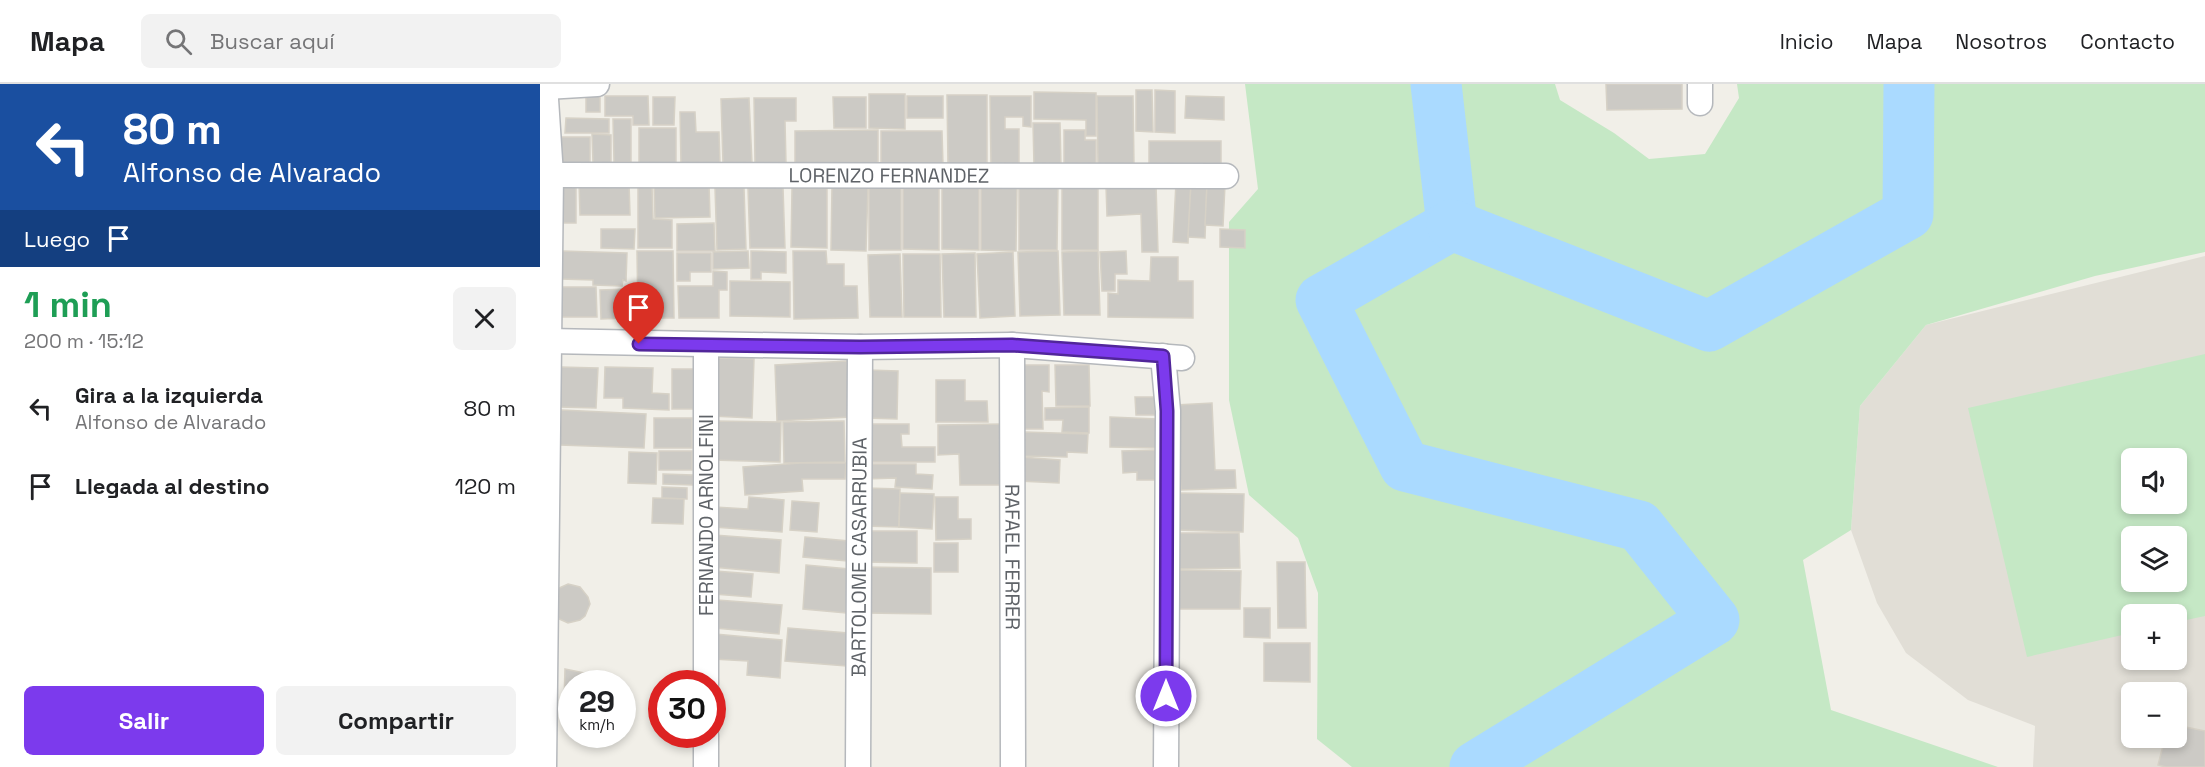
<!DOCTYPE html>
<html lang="es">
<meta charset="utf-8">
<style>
body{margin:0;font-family:"Space Grotesk",sans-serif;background:#f2f2f2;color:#202124;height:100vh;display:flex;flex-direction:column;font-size:22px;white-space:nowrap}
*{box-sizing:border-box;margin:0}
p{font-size:20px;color:#757577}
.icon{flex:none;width:33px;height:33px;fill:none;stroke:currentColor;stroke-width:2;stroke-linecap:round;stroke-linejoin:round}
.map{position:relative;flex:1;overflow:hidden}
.side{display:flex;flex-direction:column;background:#fff;width:540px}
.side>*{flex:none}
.banner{background:#1a4fa0;color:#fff;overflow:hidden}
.controls{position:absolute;left:1581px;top:364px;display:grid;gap:12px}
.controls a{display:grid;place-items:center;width:66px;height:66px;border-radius:9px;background:#fff;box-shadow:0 3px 9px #0003;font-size:30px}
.speed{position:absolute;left:18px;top:586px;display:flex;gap:12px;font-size:30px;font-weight:700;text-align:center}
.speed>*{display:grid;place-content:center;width:78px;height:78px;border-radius:50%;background:#fff;box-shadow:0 3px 9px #0003;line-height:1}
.speed small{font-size:15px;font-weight:400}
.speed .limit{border:9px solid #d22;background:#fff;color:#111}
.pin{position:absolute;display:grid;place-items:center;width:51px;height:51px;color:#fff;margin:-62px -26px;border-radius:50% 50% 50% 0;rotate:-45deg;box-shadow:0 0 6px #0007}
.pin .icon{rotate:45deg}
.me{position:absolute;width:66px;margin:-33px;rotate:0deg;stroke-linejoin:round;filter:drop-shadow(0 0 4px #0008)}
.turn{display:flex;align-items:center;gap:21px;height:126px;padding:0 24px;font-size:27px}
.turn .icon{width:78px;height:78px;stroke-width:2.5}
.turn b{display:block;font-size:42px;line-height:51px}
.then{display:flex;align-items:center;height:57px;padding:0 24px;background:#0003;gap:12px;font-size:22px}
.round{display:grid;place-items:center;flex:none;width:63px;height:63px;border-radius:9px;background:#f2f2f2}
.overview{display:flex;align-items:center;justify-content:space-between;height:102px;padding:0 24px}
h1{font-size:36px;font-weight:700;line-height:45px;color:#1e9e55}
.button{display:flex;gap:12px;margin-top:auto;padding:12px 24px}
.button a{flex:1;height:69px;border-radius:9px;background:#7c3aed;color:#fff;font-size:24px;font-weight:700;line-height:69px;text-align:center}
.button a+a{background:#f2f2f2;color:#202124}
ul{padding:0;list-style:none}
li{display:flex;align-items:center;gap:18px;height:78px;padding:0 24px}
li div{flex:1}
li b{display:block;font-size:22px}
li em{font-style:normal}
header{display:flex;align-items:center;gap:36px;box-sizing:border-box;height:84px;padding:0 30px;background:#fff;border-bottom:2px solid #e0e0e0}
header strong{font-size:28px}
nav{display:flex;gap:33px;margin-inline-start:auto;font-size:21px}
.search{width:420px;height:54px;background:#f2f2f2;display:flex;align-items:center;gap:15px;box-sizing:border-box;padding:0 21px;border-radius:9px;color:#757577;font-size:22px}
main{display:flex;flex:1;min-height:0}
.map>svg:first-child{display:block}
</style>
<header>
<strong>Mapa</strong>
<div class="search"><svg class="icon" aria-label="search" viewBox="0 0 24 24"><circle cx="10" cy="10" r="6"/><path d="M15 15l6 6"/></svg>Buscar aquí</div>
<nav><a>Inicio</a><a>Mapa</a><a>Nosotros</a><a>Contacto</a></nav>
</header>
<main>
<section class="side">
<div class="banner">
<div class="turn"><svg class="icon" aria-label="left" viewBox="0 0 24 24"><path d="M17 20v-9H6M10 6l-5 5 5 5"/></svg><div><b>80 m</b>Alfonso de Alvarado</div></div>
<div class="then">Luego<svg class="icon" aria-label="arrive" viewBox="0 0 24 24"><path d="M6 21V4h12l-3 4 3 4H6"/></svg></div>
</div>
<div class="overview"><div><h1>1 min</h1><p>200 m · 15:12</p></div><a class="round"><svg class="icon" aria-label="close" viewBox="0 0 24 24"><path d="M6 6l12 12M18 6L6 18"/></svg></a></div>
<ul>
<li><svg class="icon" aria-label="left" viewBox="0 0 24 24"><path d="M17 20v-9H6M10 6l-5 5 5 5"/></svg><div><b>Gira a la izquierda</b><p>Alfonso de Alvarado</p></div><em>80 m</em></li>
<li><svg class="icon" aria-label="arrive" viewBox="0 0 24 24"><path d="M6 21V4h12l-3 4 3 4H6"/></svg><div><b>Llegada al destino</b></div><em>120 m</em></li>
</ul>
<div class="button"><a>Salir</a><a>Compartir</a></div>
</section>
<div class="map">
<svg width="1665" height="683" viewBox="0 0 1665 683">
<rect width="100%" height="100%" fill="#f1efe8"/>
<path fill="#e1ded6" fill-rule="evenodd" d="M 1665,172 L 1665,683 L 1493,683 L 1495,642 L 1428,616 L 1366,569 L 1337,519 L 1311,446 L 1320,322 L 1386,241 ZM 1592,375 L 1636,375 L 1636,420 L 1592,420 ZM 1592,453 L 1636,453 L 1636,498 L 1592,498 ZM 1592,531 L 1636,531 L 1636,576 L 1592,576 ZM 1592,609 L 1636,609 L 1636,654 L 1592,654 Z"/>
<g fill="#c5e8c5" fill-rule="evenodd">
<polygon points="705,0 1015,0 1020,16 1074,49 1109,75 1165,70 1199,14 1197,0 1665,0 1665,168 1555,192 1386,241 1320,322 1311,446 1263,476 1291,626 1458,683 812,683 777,655 778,509 758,454 709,411 689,316 689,138 718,105"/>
<path d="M 1665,270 L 1665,532 L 1637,538 L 1636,531 L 1592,531 L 1591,549 L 1487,573 L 1428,324 ZM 1592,375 L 1636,375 L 1636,420 L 1592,420 ZM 1592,453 L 1636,453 L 1636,498 L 1592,498 Z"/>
</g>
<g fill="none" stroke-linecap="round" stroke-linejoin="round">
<g stroke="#aadaff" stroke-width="51">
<polyline points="896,0 912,141"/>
<polyline points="912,141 781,216 865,382 1099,442 1174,536 935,683"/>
<polyline points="912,141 1169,242 1368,130 1369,0"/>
</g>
</g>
<g fill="#cccac5" stroke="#d6d1c6" stroke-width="1.5">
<polygon points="1066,0 1142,0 1142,25 1067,26"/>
<polygon points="596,6 612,6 613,48 596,47"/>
<polygon points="615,6 635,7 635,49 615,48"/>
<polygon points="494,8 556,9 556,52 546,52 546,36 494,35"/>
<polygon points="329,10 365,10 365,45 329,44"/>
<polygon points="407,11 447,11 447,81 408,81"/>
<rect x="46" y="12" width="14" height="16"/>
<polygon points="65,12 108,12 109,41 93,41 93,32 65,32"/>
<rect x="367" y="12" width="36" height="22"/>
<polygon points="450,12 491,12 491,43 483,42 483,33 465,33 465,45 479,45 479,81 451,81"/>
<polygon points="557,12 593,12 594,82 558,82"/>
<polygon points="646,12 684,13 684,36 645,34"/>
<polygon points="113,13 135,13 134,41 113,41"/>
<polygon points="293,13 326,13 326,44 294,44"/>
<polygon points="209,14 212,79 183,80 181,15"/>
<polygon points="214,14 256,14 256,37 245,37 246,79 215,79"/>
<polygon points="140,28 155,28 156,48 179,48 180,80 141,81"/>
<polygon points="26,34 69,35 69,49 25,49"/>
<polygon points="73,35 91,35 91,78 74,78"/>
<polygon points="493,39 520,39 521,82 494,82"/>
<polygon points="99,44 136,44 136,81 99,80"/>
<polygon points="338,46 338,81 255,81 255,47"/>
<polygon points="524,46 545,46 545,56 556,56 556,83 524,83"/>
<polygon points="341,47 402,47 403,81 341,81"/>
<polygon points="52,50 71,51 71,79 53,79"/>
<rect x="20" y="53" width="30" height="26"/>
<rect x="609" y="57" width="72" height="24"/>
<polygon points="39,98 89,98 90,131 40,131"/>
<polygon points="636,98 651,99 648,159 633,158"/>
<polygon points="169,99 170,133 115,134 114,100"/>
<polygon points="651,99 667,100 665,154 648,153"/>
<polygon points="402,100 439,100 439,166 402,165"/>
<polygon points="441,100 477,101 476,167 441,166"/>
<polygon points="616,100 618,168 602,168 601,130 567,132 566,102"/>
<polygon points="667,100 685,101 683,142 665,141"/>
<rect x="22" y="101" width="14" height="38"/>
<polygon points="98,101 112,101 113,135 132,136 132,164 98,164"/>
<polygon points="292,101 328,102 326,167 291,166"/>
<rect x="329" y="101" width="32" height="65"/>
<polygon points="363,101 399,101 399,166 363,165"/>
<polygon points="479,101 518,101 517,166 479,166"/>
<rect x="522" y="102" width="36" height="64"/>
<polygon points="243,103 245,164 210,164 208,104"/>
<polygon points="175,104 204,104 206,165 177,166"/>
<polygon points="252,104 287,104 287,164 251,163"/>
<polygon points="174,139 175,167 137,167 137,140"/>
<polygon points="61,145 95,145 94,165 61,164"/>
<polygon points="680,145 705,146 705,164 680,163"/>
<polygon points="22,167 87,169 86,197 83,196 82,202 53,201 53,196 21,195"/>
<polygon points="97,167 133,167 134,234 98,234"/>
<polygon points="208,167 209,184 173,185 173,168"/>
<polygon points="211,167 246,168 246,189 221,188 221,195 211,195"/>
<polygon points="253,167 286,167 287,180 304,180 304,202 317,202 318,234 254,235"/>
<polygon points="518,167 520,231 480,232 478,168"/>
<polygon points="558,167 560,231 524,231 522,168"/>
<polygon points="586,167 587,190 575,190 575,207 562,207 560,168"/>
<polygon points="473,168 475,232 440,234 437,170"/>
<polygon points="137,169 171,169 171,188 150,188 150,197 137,197"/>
<polygon points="435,169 436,233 404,233 402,170"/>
<polygon points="360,170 362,233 330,233 328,171"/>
<polygon points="363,170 400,170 401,233 364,233"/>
<polygon points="611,173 638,173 638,197 653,197 653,234 568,233 568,209 578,210 578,196 610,197"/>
<polygon points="173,187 187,188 187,206 179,206 179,234 139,234 138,202 173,202"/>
<polygon points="190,197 250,198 250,233 190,232"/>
<polygon points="20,203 56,203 57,233 21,233"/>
<polygon points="88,205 88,234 61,235 60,206"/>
<polygon points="174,274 214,275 212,334 172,332"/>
<polygon points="307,277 310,333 237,337 235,281"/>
<polygon points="480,281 509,281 509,308 502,307 503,345 481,345"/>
<polygon points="515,281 549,281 550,322 516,322"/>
<polygon points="20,283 58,284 56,324 19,323"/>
<polygon points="65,283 113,284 112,309 129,310 129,326 83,324 83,314 64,314"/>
<rect x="132" y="285" width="21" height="40"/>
<polygon points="328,286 358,287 357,335 326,334"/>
<polygon points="396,296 425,296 425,317 447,317 448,338 396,338"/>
<polygon points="595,313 614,313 615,331 596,331"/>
<polygon points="672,319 675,386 695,386 696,404 641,406 636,321"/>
<polygon points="549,323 549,349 522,348 523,336 505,336 505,324"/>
<polygon points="21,326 106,330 104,364 20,361"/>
<polygon points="570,333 617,335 616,364 570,363"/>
<rect x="114" y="334" width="38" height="30"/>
<polygon points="173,337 241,338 240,378 172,376"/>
<polygon points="304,337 305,378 244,379 243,338"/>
<polygon points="325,340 369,340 369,350 361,350 362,363 395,363 395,378 326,378"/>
<polygon points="463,340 464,401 420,401 419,370 398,371 398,341"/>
<polygon points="484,348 548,350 547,369 527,368 527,373 484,372"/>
<polygon points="615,366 616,396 597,396 597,388 583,389 582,367"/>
<rect x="119" y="367" width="33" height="19"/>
<polygon points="89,368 117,369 116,400 88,399"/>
<polygon points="481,373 520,376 519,399 479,397"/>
<polygon points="261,379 306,379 305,395 262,395 263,407 205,411 203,383"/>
<polygon points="326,380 376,380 376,390 393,391 392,405 355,403 356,394 326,395"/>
<polygon points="123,390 153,391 153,401 123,400"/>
<polygon points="122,403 147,404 147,415 122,414"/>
<polygon points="326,404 360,405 359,443 324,442"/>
<polygon points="360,409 394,410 392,445 359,443"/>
<polygon points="638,409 704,410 703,448 637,446"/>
<polygon points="209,413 244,416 242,448 174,443 175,423 208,425"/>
<polygon points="395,413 418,413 418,435 431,435 431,455 396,456"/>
<polygon points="113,414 144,415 143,440 112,439"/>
<polygon points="252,417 279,419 277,448 250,446"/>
<polygon points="325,447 377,447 377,479 325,478"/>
<polygon points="633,449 699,449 700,484 634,485"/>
<polygon points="174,451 241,456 239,489 172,483"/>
<polygon points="265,453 309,457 307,477 263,473"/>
<rect x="394" y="459" width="24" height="29"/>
<polygon points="737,478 765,478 766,544 738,544"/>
<polygon points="266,481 309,485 306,529 263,525"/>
<polygon points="325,483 391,484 391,530 325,529"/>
<polygon points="639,486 701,487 700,525 639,525"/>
<polygon points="175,487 213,490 211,513 174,510"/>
<polygon points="28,500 40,503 48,513 50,520 45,532 40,536 28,539 17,534 17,505"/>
<polygon points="177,516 242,521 239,550 175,544"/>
<polygon points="704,524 730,524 730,554 704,553"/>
<polygon points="248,544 308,549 306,582 245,577"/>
<polygon points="175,550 242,556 240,594 207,591 208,577 173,575"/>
<polygon points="724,559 770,559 770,598 724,597"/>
<polygon points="25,585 45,589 44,600 32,600 32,617 24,617"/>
<polygon points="1636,641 1665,647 1665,683 1626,683 1618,681 1625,654 1636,654"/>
</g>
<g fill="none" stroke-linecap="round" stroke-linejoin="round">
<g stroke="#b5b8bc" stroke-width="27">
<g id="minor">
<polyline points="1160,0 1160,19"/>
<polyline points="6,3 57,0"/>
<path id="s1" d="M 11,91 L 686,92"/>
<polyline points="9,257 320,263 472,261 642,274"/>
<path id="s2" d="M 472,261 L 473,683"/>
<polyline points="623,272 628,327 626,683"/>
<polyline points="166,600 166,262"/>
<polyline points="4,683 11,91 5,0"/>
<polyline points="166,683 166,651"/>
<path id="s3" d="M 318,683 L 320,263"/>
</g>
</g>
<use href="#minor" stroke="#fff" stroke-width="24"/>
</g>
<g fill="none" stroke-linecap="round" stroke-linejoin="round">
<g stroke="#51269a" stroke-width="15">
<polyline id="route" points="99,260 320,263 472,261 623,272 627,327 626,612"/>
</g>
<use href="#route" stroke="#7c3aed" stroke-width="10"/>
</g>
<g text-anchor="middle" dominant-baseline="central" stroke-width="6" stroke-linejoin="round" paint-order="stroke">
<g font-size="20" fill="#5f6368" stroke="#fff">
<text stroke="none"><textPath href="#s1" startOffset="338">LORENZO FERNANDEZ</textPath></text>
<text transform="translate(166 431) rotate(-90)">FERNANDO ARNOLFINI</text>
<text stroke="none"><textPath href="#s2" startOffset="212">RAFAEL FERRER</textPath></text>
<text stroke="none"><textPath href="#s3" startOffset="210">BARTOLOME CASARRUBIA</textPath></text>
</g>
</g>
</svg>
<div class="controls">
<a><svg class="icon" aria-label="sound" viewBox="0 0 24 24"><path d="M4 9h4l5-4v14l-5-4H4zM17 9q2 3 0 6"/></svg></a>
<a><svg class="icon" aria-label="layers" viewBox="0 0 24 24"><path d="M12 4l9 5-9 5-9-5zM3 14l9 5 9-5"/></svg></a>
<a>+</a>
<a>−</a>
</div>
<div class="speed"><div>29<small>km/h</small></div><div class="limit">30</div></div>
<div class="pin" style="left:99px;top:260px;background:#d93025"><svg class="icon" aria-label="arrive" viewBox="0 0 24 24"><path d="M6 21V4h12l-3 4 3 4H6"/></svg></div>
<svg class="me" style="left:626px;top:612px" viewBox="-20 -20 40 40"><circle r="17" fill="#7c3aed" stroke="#fff" stroke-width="3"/><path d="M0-11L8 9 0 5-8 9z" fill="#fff"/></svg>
</div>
</main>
